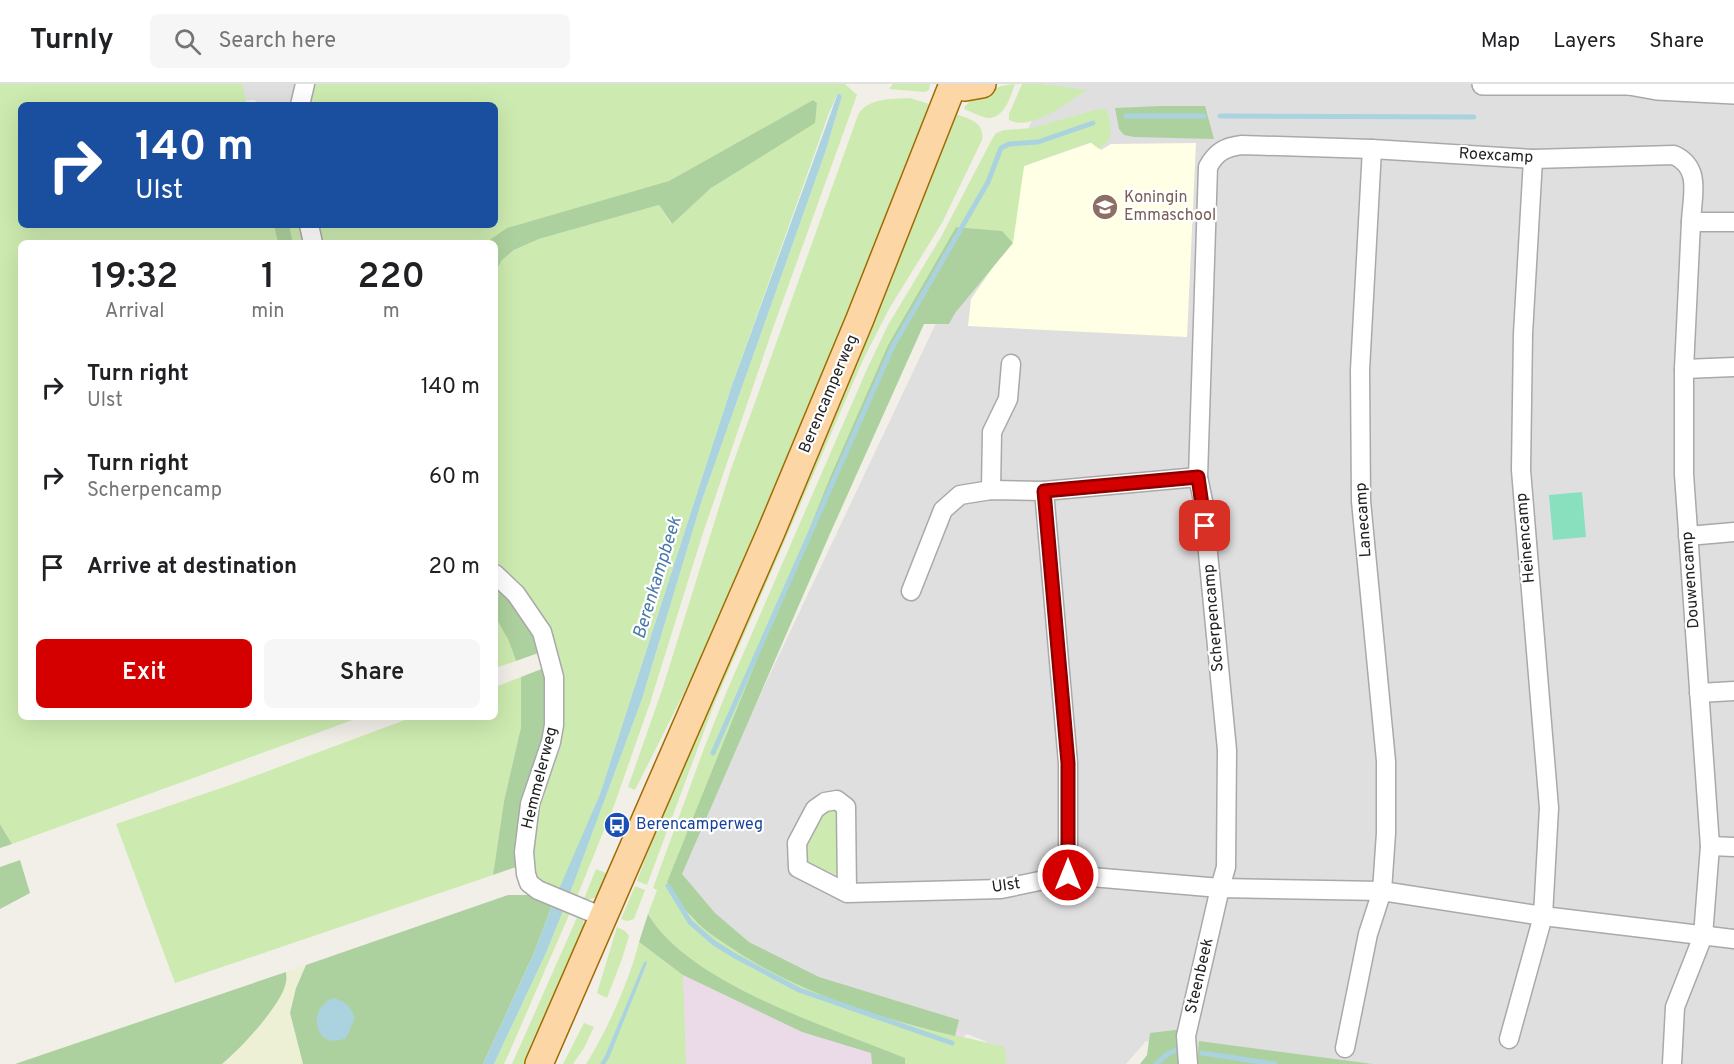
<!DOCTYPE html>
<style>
body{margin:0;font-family:Overpass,sans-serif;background:#f6f6f6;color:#202124;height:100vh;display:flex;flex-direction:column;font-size:22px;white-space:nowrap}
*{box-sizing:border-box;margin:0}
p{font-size:20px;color:#757577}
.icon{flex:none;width:33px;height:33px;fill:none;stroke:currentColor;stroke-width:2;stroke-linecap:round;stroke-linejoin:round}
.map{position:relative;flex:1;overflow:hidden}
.details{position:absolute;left:18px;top:156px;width:480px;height:480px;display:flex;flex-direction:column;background:#fff;border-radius:9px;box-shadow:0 6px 24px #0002}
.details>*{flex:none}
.guide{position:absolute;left:18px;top:18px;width:480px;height:126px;border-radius:9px;box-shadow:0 6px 24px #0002;background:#1a4fa0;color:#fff;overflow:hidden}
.pin{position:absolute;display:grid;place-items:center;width:51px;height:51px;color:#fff;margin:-26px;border-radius:12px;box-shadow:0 3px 9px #0006}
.me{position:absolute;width:66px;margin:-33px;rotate:0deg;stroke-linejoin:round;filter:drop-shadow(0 0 4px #0008)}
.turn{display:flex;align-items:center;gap:21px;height:126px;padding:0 18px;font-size:27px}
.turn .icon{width:78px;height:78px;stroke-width:2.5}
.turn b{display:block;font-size:42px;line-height:51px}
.eta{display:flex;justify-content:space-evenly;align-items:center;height:102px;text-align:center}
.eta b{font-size:36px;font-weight:600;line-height:42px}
.button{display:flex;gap:12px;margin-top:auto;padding:12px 18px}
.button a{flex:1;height:69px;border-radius:9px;background:#d40000;color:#fff;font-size:24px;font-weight:600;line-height:69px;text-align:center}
.button a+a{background:#f6f6f6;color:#202124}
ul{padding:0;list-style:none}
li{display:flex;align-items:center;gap:18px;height:90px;padding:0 18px}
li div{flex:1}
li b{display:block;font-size:22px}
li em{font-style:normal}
header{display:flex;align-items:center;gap:36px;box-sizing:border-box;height:84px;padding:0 30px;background:#fff;border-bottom:2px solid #e0e0e0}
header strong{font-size:28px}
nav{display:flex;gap:33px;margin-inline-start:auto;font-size:21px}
.search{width:420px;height:54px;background:#f6f6f6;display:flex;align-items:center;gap:15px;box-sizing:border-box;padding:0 21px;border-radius:9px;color:#757577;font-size:22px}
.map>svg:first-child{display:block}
</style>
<header>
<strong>Turnly</strong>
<div class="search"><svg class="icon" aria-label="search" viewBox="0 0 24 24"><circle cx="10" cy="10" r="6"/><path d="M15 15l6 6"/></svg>Search here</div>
<nav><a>Map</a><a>Layers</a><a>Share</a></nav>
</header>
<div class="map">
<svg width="1734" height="980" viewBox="0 0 1734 980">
<rect width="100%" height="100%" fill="#f2efe9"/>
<g fill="#e0dfdf">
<polygon points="240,0 299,0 295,21 256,21 255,16 246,17"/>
<polygon points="1047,0 1734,0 1734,980 1288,980 1146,957 1126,980 995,980 987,958 881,915 776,884 673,795 1044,11"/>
</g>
<polygon fill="#ebdbe8" points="674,834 778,887 968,949 935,980 593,980"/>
<polygon fill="#ffffe5" points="1093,58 1101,66 1111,60 1196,59 1187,253 968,242 971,215 1011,157 1024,82"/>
<polygon fill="#eef0d5" points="306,881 296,904 290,929 303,980 222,980 234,971 286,898 286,888"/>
<g fill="#cdebb0">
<polygon points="0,0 242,0 247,21 21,21 21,141 274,141 278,159 21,159 21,633 361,633 12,760 0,740"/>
<polygon points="310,0 845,0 857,11 772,247 702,452 651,616 615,719 576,815 569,812 642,615 702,416 826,66 842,12 838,9 829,29 731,304 600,710 559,808 538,800 529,780 558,593 495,485 495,189 502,176 514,166 539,155 659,121 671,140 711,104 815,28 817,19 813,16 669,97 486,157 485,159 317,159 314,141 495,141 495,21 304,21"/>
<polygon points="893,0 930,0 929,6 925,8 889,5"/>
<path d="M 1015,0 C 1011,12 1004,35 988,34 C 981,33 972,28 964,25 C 969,12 1001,0 1015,0 Z"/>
<path d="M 1022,0 L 1043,0 L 1087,6 C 1068,18 1031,48 1009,36 L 1009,30 Z"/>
<path d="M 910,14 L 929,20 L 833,268 L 692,593 L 635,706 L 628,703 L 662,606 L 731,385 L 858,31 C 867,14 892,15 910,14 Z"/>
<path d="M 1098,25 L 1106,25 C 1109,31 1112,46 1110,53 C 1109,57 1102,62 1099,65 L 1090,58 L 1024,82 L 1013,159 L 1002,147 L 956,143 L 888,261 L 831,391 L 667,798 L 691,833 L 721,857 L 755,879 L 900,938 L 1005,963 L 1006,980 L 905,980 L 904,974 C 830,943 689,901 648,830 L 657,806 L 653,804 L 703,667 L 726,609 L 867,285 L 888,241 L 941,153 L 991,57 L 996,49 L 1004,46 L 1032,44 Z"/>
<path d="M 956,30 C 969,35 985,38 982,56 L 942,139 L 889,225 L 863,276 L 715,618 L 647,801 L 637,797 L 705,615 L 882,206 Z"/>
<polygon points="289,141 304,141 308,159 293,159"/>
<polygon points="495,533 508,555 516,577 495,584"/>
<polygon points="521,593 521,643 504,717 493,791 175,899 116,740 233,700 413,633 495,633 495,603"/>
<polygon points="825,724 835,724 838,787 835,790 807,780 804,769"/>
<polygon points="596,785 606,789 597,813 583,817"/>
<polygon points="635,802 645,806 634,835 627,837 621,835"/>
<polygon points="565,821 572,824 510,967 504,980 494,980 546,869"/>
<polygon points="579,829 583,835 584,843 529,969 524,980 512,980"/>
<polygon points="617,843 625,847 629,852 622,875 607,914 597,909"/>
<path d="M 639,858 L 683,891 L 686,980 L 605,980 L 647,879 L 645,877 L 605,972 L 600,980 L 586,980 C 607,947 630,895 639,858 Z"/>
<polygon points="584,939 594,943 584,964 573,980 563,980"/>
</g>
<g fill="#add19e">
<polygon points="813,16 817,19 815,39 711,104 672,140 659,121 539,155 514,166 502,176 495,189 495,159 485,159 507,144 669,97"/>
<polygon points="1160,22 1205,22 1214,55 1134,53 1124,51 1119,45 1115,24"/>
<polygon points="274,141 289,141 293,159 278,159"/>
<path d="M 956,143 L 1002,147 L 1013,159 L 955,229 L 949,240 L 924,240 L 829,452 L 682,790 L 715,829 L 749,858 L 819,893 L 959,936 L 955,952 C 880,934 808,912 742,871 C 724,859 705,848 691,832 C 681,822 674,810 667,798 L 831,391 L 888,261 Z"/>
<polygon points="495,494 544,567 516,577 508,555 495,533"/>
<polygon points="549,582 552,622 519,782 493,791 504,717 521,643 521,593"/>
<polygon points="0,740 12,760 0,764"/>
<polygon points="20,776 30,809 0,825 0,783"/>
<polygon points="508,811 530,811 553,819 534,869 483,980 303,980 290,929 296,904 306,881"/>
<path d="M 648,830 C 690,901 830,943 905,974 L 905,980 L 872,980 L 871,969 L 802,948 L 683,891 L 639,858 Z"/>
<path d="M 286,888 C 286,891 287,894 286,898 C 283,919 239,967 222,980 L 15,980 Z"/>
<polygon points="1183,945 1178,980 1140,980 1147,971 1150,949"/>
<polygon points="1199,957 1373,980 1197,980"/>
</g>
<polygon fill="#88e0be" points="1582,408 1586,453 1553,456 1549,411"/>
<g fill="#aad3df">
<polygon points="838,9 842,12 826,66 702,416 642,615 569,812 546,869 494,980 483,980 534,869 553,819 600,710 731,304"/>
<polygon points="646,877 647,879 609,974 605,980 600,980 605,972 644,878"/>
<path d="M 334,914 C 346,918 350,922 355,934 L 346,954 C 314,968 306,923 334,914 Z"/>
</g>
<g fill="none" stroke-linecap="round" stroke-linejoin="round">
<g stroke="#aad3df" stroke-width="5">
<polyline points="1126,32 1204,32"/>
<polyline points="1220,32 1474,33"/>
<polyline points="713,669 893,262 988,98 1001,64 1009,60 1038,58 1093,39"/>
<polyline points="668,802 690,838 714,859 735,872 799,906 952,959"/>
<polyline points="1202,969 1275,980"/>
<polyline points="1156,980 1169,969 1178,966"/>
</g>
<g stroke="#a9a9a9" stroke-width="21">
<g id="minor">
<polyline points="300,21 305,0"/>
<polyline points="309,141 313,159"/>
<polyline points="1684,285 1734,283"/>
<polyline points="991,406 992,348 1008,315 1011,280"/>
<polyline points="1044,407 1068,679 1068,791"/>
<polyline points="1688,452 1734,448"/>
<polyline points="495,490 516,510 542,548 554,593 554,641 551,658 530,720 524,768 526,790 529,799 538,806 603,833"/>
<polyline points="911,507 943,426 960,411 991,406 1044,407 1198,393"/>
<polyline points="1699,609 1734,607"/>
<polyline points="1710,762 1734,763"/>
<polyline points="847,809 846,723 837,716 825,718 815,725 797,759 798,784 847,809 1001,805 1068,791 1220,804 1382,807 1543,832 1734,855"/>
<polyline points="1509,955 1543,832 1549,724 1521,386 1523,250 1533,75"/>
<polyline points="1345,964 1368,850 1382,807 1386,749 1386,677 1361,417 1360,286 1372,65"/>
<path d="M 1188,980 L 1186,952 L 1220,804 L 1226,783 L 1227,666 L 1203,417 L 1198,393 L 1208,83 C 1216,68 1225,63 1242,61 L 1372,65 L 1533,75 L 1674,71 C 1702,84 1692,112 1691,138 L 1734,138"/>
<polyline points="1672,980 1675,923 1703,852 1710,762 1684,390 1684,285 1691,138"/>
</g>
</g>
<g stroke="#a9a9a9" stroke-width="24">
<g id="tertiary">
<polyline points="1483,0 1632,0"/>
<polyline points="1629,0 1657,5 1734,9"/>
</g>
</g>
<g stroke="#a06b00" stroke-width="30">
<g id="primary">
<polyline points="955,0 965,3 982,0"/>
<polyline points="539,980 771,448 860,235 953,0"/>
</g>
</g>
<use href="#minor" stroke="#fff" stroke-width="18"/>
<use href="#tertiary" stroke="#fff" stroke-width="21"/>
<use href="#primary" stroke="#fcd6a4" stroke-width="27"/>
</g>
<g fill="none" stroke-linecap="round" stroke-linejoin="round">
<g stroke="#8a0000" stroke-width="15">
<polyline id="route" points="1068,791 1068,679 1044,407 1198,393 1205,442"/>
</g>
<use href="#route" stroke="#d40000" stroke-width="10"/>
</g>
<defs>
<g id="school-disc" transform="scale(1.35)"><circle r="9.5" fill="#8d6e63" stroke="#fff"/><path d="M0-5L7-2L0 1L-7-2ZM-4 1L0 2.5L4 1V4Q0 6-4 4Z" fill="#fff"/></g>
<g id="bus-disc" transform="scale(1.35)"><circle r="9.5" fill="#1a4fb4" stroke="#fff"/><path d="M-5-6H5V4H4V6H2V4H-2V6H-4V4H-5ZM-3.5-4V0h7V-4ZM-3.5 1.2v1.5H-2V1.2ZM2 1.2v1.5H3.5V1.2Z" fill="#fff"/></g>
</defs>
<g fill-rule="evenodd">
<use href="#school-disc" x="1105" y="123"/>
<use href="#bus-disc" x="617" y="741"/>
</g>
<g text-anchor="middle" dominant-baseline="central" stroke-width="4.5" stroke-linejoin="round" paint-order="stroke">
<g font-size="16" fill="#222" stroke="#fff">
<text transform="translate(1496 72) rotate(3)">Roexcamp</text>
<text transform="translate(829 310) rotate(-67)">Berencamperweg</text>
<text transform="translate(1364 436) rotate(-94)">Lanecamp</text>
<text transform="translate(1526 454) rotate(-95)">Heinencamp</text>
<text transform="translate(1691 496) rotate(-94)">Douwencamp</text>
<text transform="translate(1214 534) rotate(-95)">Scherpencamp</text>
<text transform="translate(540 694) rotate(-76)">Hemmelerweg</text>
<text transform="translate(1006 802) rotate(-8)">Ulst</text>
<text transform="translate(1200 892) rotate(-77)">Steenbeek</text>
</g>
<g font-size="16" fill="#785e54" stroke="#fff" text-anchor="start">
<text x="1124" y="114">Koningin<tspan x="1124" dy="18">Emmaschool</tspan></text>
</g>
<g font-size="16" fill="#164399" stroke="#fff" text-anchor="start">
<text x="636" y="741">Berencamperweg</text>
</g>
<g font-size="18" font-style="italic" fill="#4a7aab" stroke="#fff">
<text transform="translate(658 494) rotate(-73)">Berenkampbeek</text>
</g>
</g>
</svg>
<div class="pin" style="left:1205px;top:442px;background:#d93025"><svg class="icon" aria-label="arrive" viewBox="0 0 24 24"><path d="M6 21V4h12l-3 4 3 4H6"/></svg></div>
<svg class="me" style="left:1068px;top:791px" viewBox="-20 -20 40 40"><circle r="17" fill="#d40000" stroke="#fff" stroke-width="3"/><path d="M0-11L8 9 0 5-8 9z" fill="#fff"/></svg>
<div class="guide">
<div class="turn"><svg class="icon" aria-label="right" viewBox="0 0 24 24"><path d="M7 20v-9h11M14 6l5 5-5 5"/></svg><div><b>140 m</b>Ulst</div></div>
</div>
<section class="details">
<div class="eta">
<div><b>19:32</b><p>Arrival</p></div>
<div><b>1</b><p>min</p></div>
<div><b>220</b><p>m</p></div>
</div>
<ul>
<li><svg class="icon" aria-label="right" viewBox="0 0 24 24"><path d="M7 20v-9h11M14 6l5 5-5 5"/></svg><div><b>Turn right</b><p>Ulst</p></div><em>140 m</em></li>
<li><svg class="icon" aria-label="right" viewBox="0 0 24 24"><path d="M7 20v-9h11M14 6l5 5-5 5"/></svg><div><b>Turn right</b><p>Scherpencamp</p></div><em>60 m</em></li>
<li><svg class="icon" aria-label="arrive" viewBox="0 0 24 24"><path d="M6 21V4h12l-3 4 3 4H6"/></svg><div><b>Arrive at destination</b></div><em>20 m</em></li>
</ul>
<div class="button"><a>Exit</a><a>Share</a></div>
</section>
</div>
